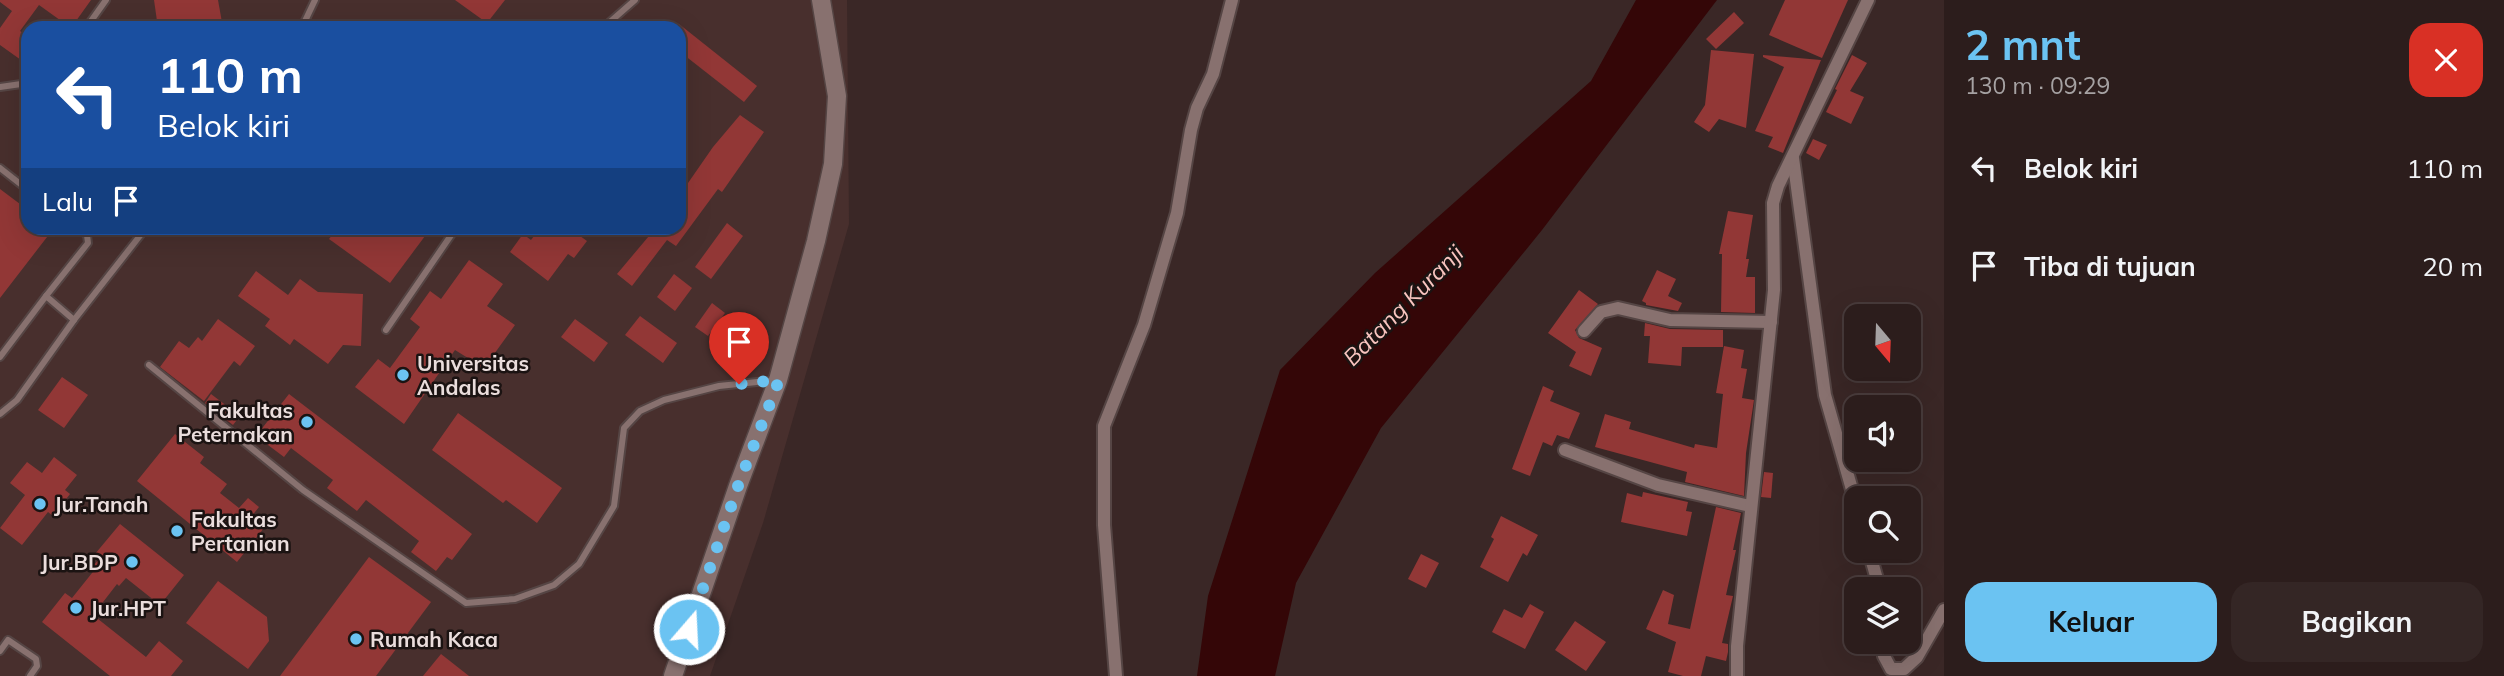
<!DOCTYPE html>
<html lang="id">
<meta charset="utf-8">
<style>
body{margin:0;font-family:Mulish,sans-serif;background:#342625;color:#f1f3f6;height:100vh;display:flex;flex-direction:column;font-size:26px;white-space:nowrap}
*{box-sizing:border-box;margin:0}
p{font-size:23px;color:#a6a2a3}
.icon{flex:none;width:38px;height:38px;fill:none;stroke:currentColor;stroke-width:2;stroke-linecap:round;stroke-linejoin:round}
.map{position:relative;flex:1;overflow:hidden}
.panel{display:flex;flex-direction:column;background:#2c1d1c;width:560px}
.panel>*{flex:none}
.hud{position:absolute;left:21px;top:21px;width:665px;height:214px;border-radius:21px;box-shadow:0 7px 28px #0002,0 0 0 2px #483b3b;background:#1a4fa0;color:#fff;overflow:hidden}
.needle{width:46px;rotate:161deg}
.controls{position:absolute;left:1844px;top:304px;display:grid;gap:14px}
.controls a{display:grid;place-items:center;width:77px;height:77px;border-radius:14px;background:#2c1d1c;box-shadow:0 7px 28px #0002,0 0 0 2px #483b3b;font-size:35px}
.pin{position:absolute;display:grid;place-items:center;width:60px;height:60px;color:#fff;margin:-72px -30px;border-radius:50% 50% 50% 0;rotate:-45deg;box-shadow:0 0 7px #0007}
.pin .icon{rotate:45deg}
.me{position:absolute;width:77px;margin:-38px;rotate:19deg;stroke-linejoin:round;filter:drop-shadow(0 0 5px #0008)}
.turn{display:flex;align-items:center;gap:24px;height:147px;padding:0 21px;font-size:32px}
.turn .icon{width:91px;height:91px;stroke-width:2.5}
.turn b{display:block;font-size:49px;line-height:60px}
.then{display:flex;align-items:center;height:66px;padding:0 21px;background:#0003;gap:14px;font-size:26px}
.round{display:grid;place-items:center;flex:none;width:74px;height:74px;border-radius:21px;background:#342625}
.summary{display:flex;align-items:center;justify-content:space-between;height:119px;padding:0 21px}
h1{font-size:42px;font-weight:700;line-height:52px;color:#6bc3f2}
.cta{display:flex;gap:14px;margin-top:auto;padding:14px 21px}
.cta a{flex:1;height:80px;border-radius:21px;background:#6bc3f2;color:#111;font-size:28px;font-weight:700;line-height:80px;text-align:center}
.cta a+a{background:#342625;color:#f1f3f6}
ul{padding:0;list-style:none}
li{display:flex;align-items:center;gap:21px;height:98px;padding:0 21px}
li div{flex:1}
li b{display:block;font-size:26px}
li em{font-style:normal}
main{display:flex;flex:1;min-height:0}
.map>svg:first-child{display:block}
</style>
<main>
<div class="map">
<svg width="1944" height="676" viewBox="0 0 1944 676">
<rect width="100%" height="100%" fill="#3a2726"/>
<path fill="#482f2d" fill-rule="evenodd" d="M 0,0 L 847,0 L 849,224 L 763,523 L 710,676 L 0,676 ZM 28,28 L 679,28 L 679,228 L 28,228 Z"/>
<polygon fill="#340607" points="1636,0 1717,0 1542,230 1381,428 1296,583 1275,676 1197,676 1208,596 1280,370 1375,273 1591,81"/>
<g fill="#923736">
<polygon points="0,0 91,0 71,28 39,5 20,31 28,36 28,65 0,45 0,28 12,11 0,2"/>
<polygon points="154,0 218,0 223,28 158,28"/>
<polygon points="455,0 505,0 487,23"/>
<polygon points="1785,0 1848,0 1822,58 1769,35"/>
<polygon points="1734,12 1744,23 1716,49 1706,39"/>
<polygon points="679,24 757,86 744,102 679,51"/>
<polygon points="1711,50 1754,54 1746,128 1719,119 1709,132 1694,122 1705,105"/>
<polygon points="1763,55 1821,60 1783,153 1768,147 1773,137 1755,131 1784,67 1763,57"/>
<polygon points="1852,55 1867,63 1850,91 1864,97 1851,124 1826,112 1837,90 1835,89"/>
<polygon points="740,115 764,132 722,192 718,189 676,246 667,240 632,286 617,274 654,230 650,228 679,228 679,196 713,147"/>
<polygon points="1813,139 1827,145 1819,160 1806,153"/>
<polygon points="0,189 28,210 28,228 54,228 0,298"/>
<polygon points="1728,211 1753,215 1746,259 1749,259 1746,277 1755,277 1755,313 1721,312 1722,254 1719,254"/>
<polygon points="727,223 743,236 711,279 695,267"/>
<polygon points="338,228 422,228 428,232 390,283 329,239"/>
<polygon points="540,228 569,228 587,241 574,258 568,254 548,281 510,252 523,234 531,240"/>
<polygon points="469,260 503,284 487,306 515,325 484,368 455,350 404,424 355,387 378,359 390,368 420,327 410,319 430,291 441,299"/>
<polygon points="1657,270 1676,279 1668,296 1682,303 1678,311 1646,305 1646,303 1642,301"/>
<polygon points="256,271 288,295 300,279 318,292 363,294 361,346 343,345 328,364 294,339 290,345 265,326 270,319 238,296"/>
<polygon points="674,274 692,288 675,311 657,297"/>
<polygon points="1579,290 1598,304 1575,330 1579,338 1602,348 1591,376 1569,366 1576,352 1548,333"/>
<polygon points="712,303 725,313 708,336 695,327"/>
<polygon points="640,316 677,343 663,363 625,335"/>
<polygon points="218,319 255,346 240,366 234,361 204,401 160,367 179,341 189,348 198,337 202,341"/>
<polygon points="575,319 608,343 594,362 561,337"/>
<polygon points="1645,323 1670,329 1723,330 1723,347 1682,347 1681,366 1648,363 1650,336 1644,336"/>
<polygon points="1724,346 1744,350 1741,368 1747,369 1742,398 1754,400 1746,453 1744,496 1685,482 1687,472 1595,447 1605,414 1631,422 1629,429 1694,448 1695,444 1717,448 1723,394 1716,393"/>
<polygon points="62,377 88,395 64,428 38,410"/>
<polygon points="1543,386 1554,391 1550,401 1580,413 1569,439 1557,435 1552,446 1543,442 1530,476 1512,469"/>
<polygon points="211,394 240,416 233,425 205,403"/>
<polygon points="289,394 472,534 452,560 447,557 436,571 411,552 419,541 366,500 357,511 327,488 333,480 291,448 284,457 256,436"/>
<polygon points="458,413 562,488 537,523 506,500 503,503 432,450"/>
<polygon points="175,434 204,457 200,463 227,484 220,493 239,508 248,498 259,507 251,517 264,528 237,562 137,481"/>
<polygon points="54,457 77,475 65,490 70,494 53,516 48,512 22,545 0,528 25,495 10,483 27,462 42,473"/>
<polygon points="1764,472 1773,473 1771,498 1761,497"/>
<polygon points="1643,492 1688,502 1686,511 1692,512 1687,536 1621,522 1627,493 1642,497"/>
<polygon points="1716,507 1741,513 1733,550 1736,550 1726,595 1733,596 1722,643 1728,644 1728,652 1726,661 1706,656 1701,676 1683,676 1668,672 1676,642 1646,629 1663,590 1674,595 1668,624 1690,629"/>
<polygon points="1501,516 1538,535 1527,556 1523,553 1508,582 1480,567 1494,539 1491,537"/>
<polygon points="120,524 184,575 160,605 126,578 119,586 117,584 93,615 146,657 159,641 183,661 171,676 110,676 42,622 65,593 72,598 96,568 93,566 100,558 95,554"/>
<polygon points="1421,554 1439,563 1426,588 1408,579"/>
<polygon points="369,557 431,602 376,676 280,676"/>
<polygon points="218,581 267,617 269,641 248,669 186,623"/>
<polygon points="1530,604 1544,612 1525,649 1492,632 1504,609 1522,618"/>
<polygon points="1575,621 1606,642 1586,671 1555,650"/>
<polygon points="441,654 469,676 423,676"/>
</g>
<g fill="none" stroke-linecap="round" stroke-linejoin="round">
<g stroke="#554544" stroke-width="10">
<g id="lane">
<polyline points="86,28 106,0"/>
<polyline points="299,28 305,21 315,0"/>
<polyline points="603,28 635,0"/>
<polyline points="0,87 28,83"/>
<polyline points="0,168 28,190"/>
<polyline points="46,296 88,243 87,235 77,228"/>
<polyline points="386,330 456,228"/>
<polyline points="0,357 46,296 74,320"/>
<polyline points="149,365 303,490 466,603 515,599 554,585 579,564 614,506 624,428 640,411 664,400 719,386 777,380"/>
<polyline points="0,414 17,400 74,320 146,228"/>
<polyline points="0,651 8,640 36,659 37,666 30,676"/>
</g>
</g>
<g stroke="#554544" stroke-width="16">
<g id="street">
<polyline points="1793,158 1825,395 1857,507"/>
<polyline points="1584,331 1601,312 1618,308 1670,320 1771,322"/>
<polyline points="1565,450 1658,485 1750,506"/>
<polyline points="1869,551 1880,590"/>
<polyline points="1882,642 1884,656 1891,669 1904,669 1917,657 1944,610"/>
<polyline points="1116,676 1104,525 1104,426 1144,325 1177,213 1191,130 1197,108 1213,74 1232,0"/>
<polyline points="1737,676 1737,646 1774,290 1773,203 1778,186 1868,0"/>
</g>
</g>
<g stroke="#554544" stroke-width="21">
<polyline id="secondary" points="673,676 738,486 778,380 816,241 833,164 837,96 821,0"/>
</g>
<use href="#lane" stroke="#88716f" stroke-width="6"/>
<use href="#street" stroke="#88716f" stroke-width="12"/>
<use href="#secondary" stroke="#88716f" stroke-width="18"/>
</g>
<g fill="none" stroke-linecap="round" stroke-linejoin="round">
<polyline stroke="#6bc3f2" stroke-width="12" stroke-dasharray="0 21.6" points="689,629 738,486 779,380 739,384"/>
</g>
<g fill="#6bc3f2" stroke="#1b1312" stroke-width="2.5">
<circle cx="403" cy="375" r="7"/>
<circle cx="307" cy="422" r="7"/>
<circle cx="40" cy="504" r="7"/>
<circle cx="177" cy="531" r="7"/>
<circle cx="132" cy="562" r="7"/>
<circle cx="76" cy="608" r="7"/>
<circle cx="356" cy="639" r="7"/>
</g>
<g text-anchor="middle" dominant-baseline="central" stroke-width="5" stroke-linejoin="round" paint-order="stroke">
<g font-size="21" font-weight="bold" fill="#eadddc" stroke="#1b1312" text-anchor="start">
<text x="417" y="363">Universitas<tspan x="417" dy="24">Andalas</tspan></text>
<text x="293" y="410" text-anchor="end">Fakultas<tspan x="293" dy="24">Peternakan</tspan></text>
<text x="54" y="504">Jur.Tanah</text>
<text x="191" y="519">Fakultas<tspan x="191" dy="24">Pertanian</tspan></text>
<text x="118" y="562" text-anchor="end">Jur.BDP</text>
<text x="90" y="608">Jur.HPT</text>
<text x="370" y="639">Rumah Kaca</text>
</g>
<g font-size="23" font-style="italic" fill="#f8c4bf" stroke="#1b1312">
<text transform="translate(1403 305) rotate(-45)">Batang Kuranji</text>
</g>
</g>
</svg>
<div class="controls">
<a><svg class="needle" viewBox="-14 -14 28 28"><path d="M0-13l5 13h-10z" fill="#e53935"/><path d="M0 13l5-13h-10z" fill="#a6a2a3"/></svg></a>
<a><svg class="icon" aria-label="sound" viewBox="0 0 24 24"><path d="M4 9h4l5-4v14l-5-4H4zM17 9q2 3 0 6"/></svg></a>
<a><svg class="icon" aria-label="search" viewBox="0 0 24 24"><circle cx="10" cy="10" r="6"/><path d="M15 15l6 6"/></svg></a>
<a><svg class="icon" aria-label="layers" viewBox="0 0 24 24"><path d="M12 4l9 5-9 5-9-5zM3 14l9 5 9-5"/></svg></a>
</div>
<div class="pin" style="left:739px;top:384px;background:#d93025"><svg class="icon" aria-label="arrive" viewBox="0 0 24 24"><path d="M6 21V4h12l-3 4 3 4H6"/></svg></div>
<svg class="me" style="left:689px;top:629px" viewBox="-20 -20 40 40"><circle r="17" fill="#6bc3f2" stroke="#fff" stroke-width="3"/><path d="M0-11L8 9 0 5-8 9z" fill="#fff"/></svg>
<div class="hud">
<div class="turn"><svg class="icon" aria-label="left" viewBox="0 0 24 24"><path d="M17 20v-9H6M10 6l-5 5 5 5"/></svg><div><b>110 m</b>Belok kiri</div></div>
<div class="then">Lalu<svg class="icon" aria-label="arrive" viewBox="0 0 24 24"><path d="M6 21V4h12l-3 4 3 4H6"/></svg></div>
</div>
</div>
<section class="panel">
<div class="summary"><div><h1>2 mnt</h1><p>130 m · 09:29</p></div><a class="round" style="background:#d93025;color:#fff"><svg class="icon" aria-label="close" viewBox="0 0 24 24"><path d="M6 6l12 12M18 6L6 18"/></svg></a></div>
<ul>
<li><svg class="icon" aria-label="left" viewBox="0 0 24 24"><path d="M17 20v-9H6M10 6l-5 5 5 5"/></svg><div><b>Belok kiri</b></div><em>110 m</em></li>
<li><svg class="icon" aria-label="arrive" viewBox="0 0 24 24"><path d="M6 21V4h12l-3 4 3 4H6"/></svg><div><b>Tiba di tujuan</b></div><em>20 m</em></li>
</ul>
<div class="cta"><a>Keluar</a><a>Bagikan</a></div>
</section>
</main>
